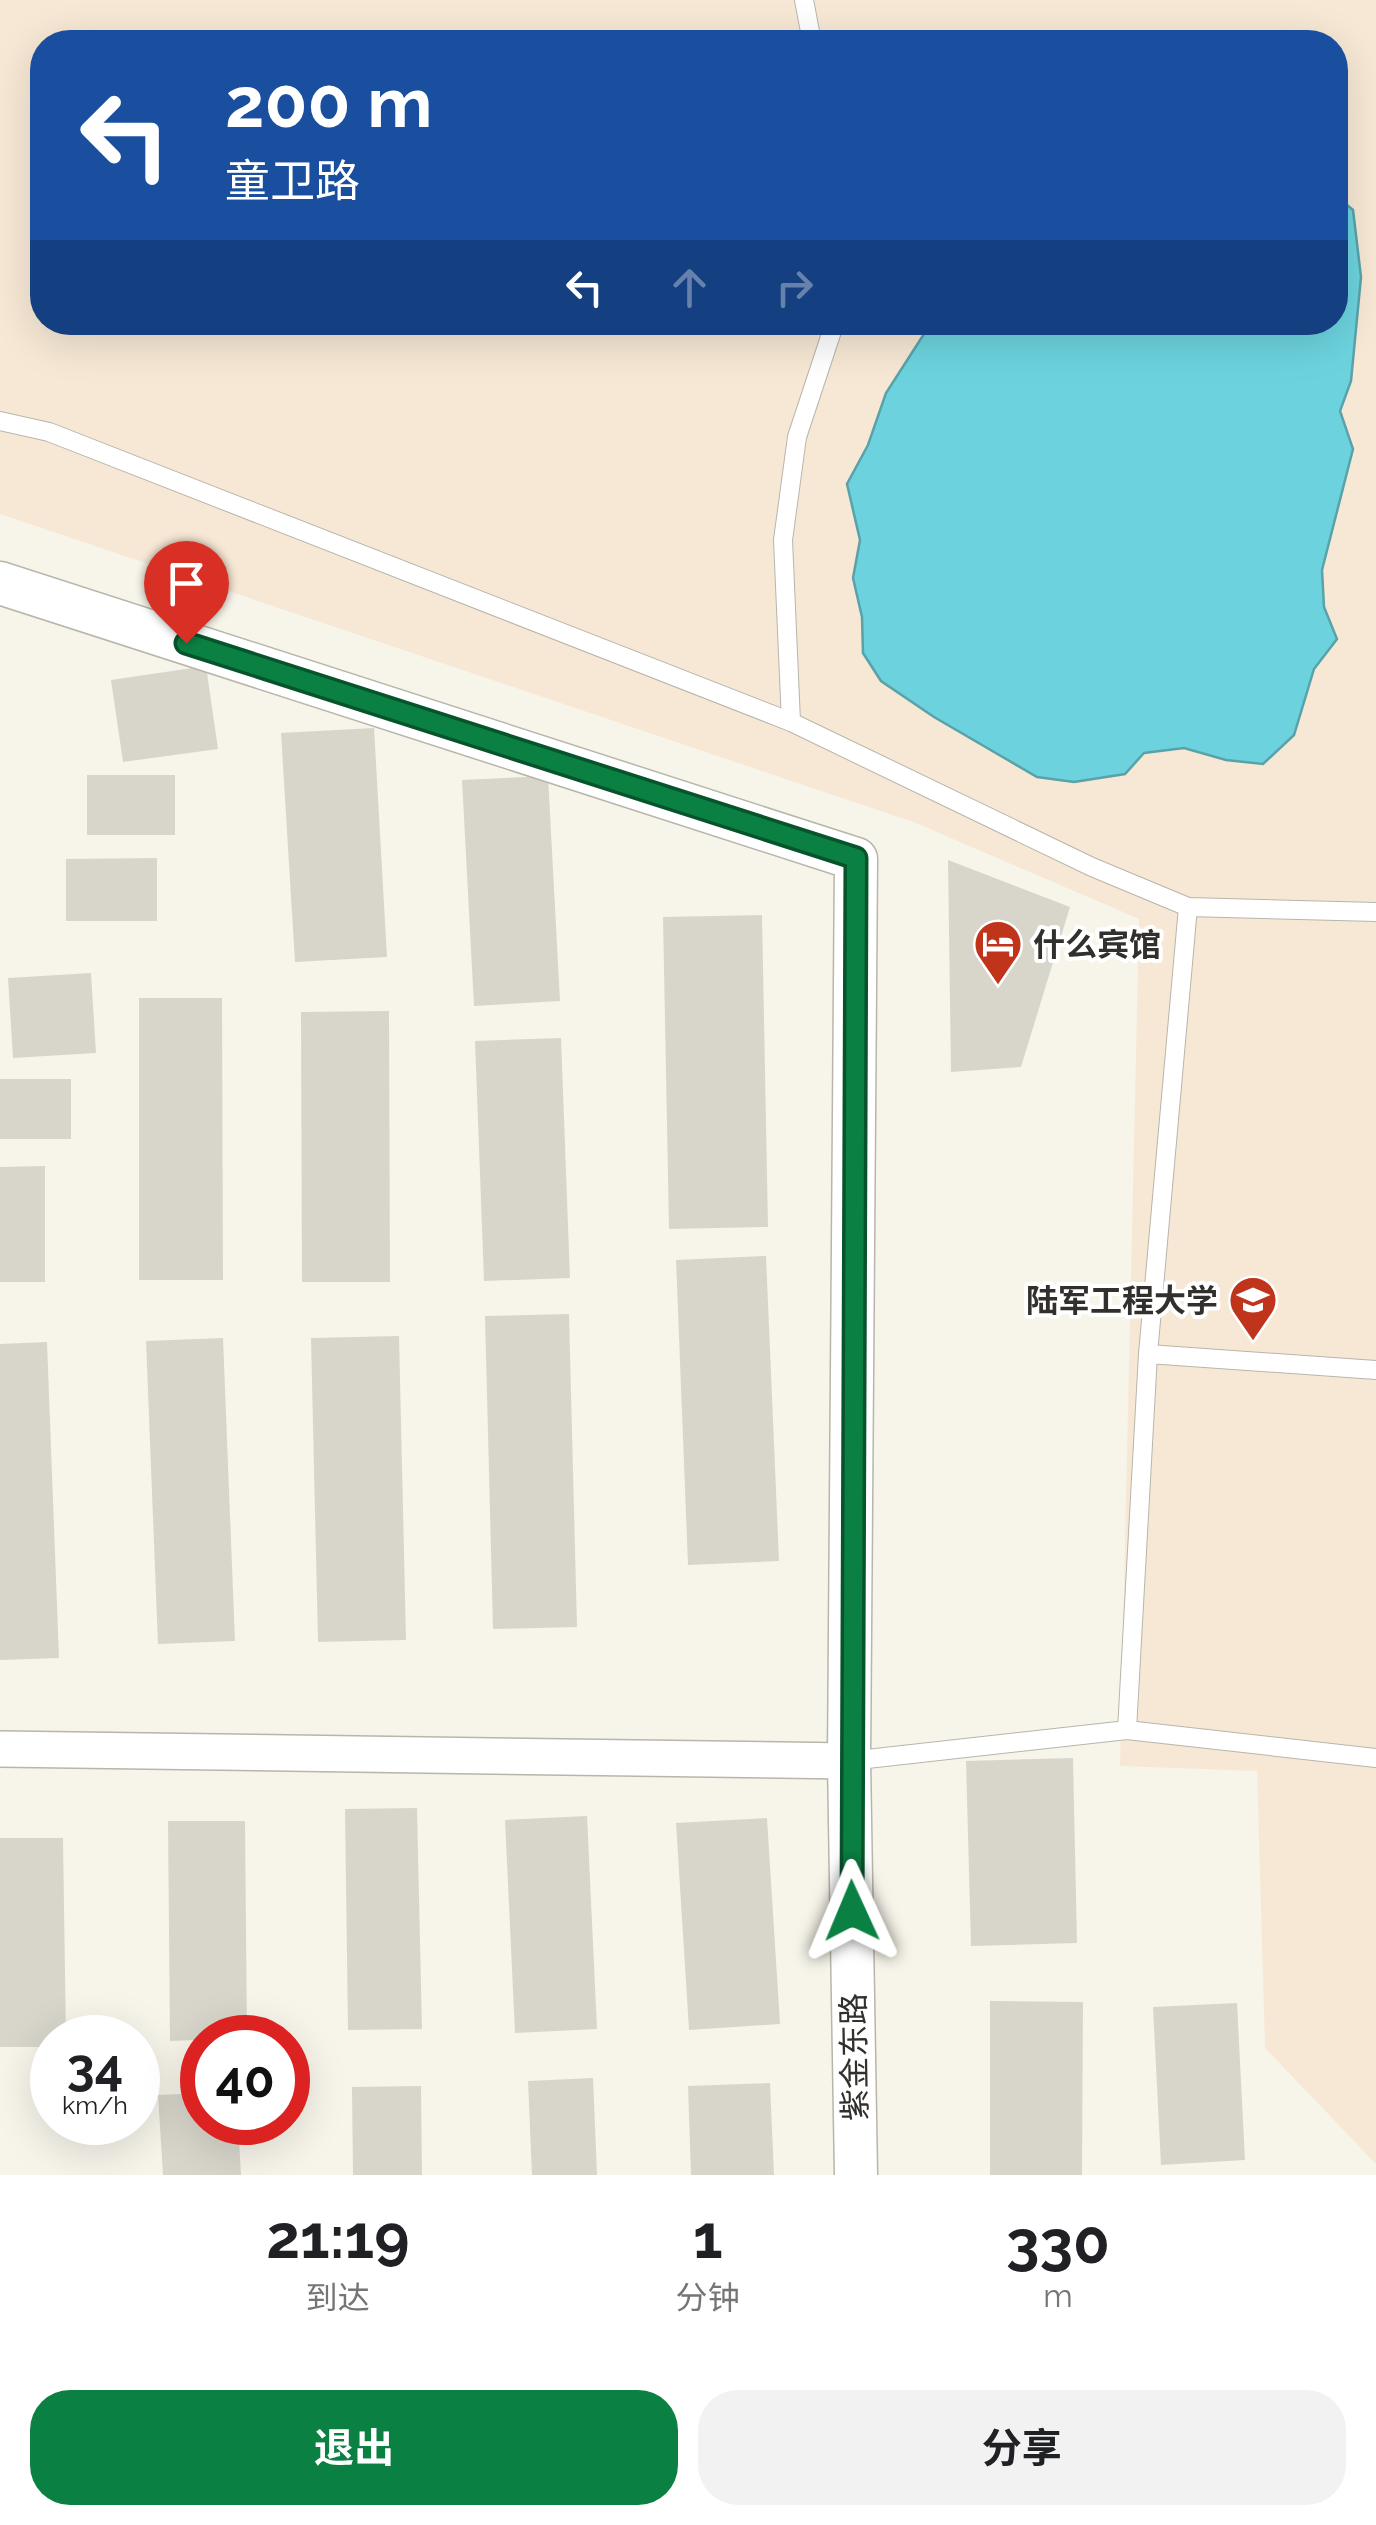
<!DOCTYPE html>
<html lang="zh">
<meta charset="utf-8">
<style>
body{margin:0;font-family:Raleway,"Noto Sans SC",sans-serif;background:#f2f2f2;color:#202124;height:100vh;display:flex;flex-direction:column;font-size:38px;white-space:nowrap}
*{box-sizing:border-box;margin:0}
p{font-size:32px;color:#757577}
.icon{flex:none;width:55px;height:55px;fill:none;stroke:currentColor;stroke-width:2;stroke-linecap:round;stroke-linejoin:round}
.map{position:relative;height:2175px;overflow:hidden}
.drawer{display:flex;flex-direction:column;background:#fff;flex:1}
.drawer>*{flex:none}
.hud{position:absolute;left:30px;top:30px;width:1318px;height:305px;border-radius:40px;box-shadow:0 10px 40px #0002;background:#1a4fa0;color:#fff;overflow:hidden}
.speed{position:absolute;left:30px;top:2015px;display:flex;gap:20px;font-size:50px;font-weight:700;text-align:center}
.speed>*{display:grid;place-content:center;width:130px;height:130px;border-radius:50%;background:#fff;box-shadow:0 10px 40px #0002;line-height:1}
.speed small{font-size:25px;font-weight:400}
.speed .limit{border:15px solid #d22;background:#fff;color:#111}
.pin{position:absolute;display:grid;place-items:center;width:85px;height:85px;color:#fff;margin:-102px -42px;border-radius:50% 50% 50% 0;rotate:-45deg;box-shadow:0 0 10px #0007}
.pin .icon{rotate:45deg}
.me{position:absolute;width:110px;margin:-55px;rotate:359deg;stroke-linejoin:round;filter:drop-shadow(0 0 8px #0008)}
.turn{display:flex;align-items:center;gap:35px;height:210px;padding:0 30px;font-size:45px}
.turn .icon{width:130px;height:130px;stroke-width:2.5}
.turn b{display:block;font-size:70px;line-height:85px}
.lanes{display:flex;align-items:center;height:95px;padding:0 30px;background:#0003;justify-content:center;gap:50px;direction:ltr}
.lanes .off{opacity:.35}
.eta{display:flex;justify-content:space-evenly;align-items:center;height:170px;text-align:center}
.eta b{font-size:60px;font-weight:700;line-height:70px}
.primary-button{display:flex;gap:20px;margin-top:auto;padding:20px 30px}
.primary-button a{flex:1;height:115px;border-radius:40px;background:#0b8043;color:#fff;font-size:40px;font-weight:700;line-height:115px;text-align:center}
.primary-button a+a{background:#f2f2f2;color:#202124}
.map>svg:first-child{display:block}
</style>
<div class="map">
<svg width="1376" height="2175" viewBox="0 0 1376 2175">
<rect width="100%" height="100%" fill="#f7f5ea"/>
<path fill="#f7e8d5" fill-rule="evenodd" d="M 0,0 L 1376,0 L 1376,2164 L 1265,2048 L 1257,1771 L 1120,1766 L 1139,919 L 916,823 L 0,514 ZM 42,42 L 1335,42 L 1335,322 L 42,322 Z"/>
<polygon fill="#6cd3de" stroke="#5aa2a9" stroke-width="2.5" points="1335,195 1353,210 1361,277 1351,381 1340,411 1353,449 1322,570 1324,607 1337,639 1314,669 1294,735 1263,764 1226,760 1184,748 1144,753 1125,774 1074,782 1037,777 934,717 881,681 863,653 862,617 853,578 860,540 847,484 868,445 886,393 931,323 1335,322"/>
<g fill="#d8d6cb">
<polygon points="206,666 218,749 123,762 111,680"/>
<polygon points="374,728 387,957 295,962 281,733"/>
<rect x="87" y="775" width="88" height="60"/>
<polygon points="548,776 560,1001 474,1006 462,780"/>
<polygon points="157,858 157,921 66,921 66,859"/>
<polygon points="948,860 1070,907 1021,1067 951,1072"/>
<polygon points="762,915 768,1227 669,1229 663,917"/>
<polygon points="91,973 96,1053 13,1058 8,978"/>
<polygon points="139,998 222,998 223,1280 139,1280"/>
<polygon points="389,1011 390,1282 302,1282 301,1012"/>
<polygon points="561,1038 570,1278 484,1281 475,1041"/>
<rect x="0" y="1079" width="71" height="60"/>
<polygon points="45,1166 45,1282 0,1282 0,1167"/>
<polygon points="766,1256 779,1561 688,1565 676,1260"/>
<polygon points="569,1314 577,1627 493,1629 485,1316"/>
<polygon points="399,1336 406,1640 318,1642 311,1338"/>
<polygon points="223,1338 235,1641 158,1644 146,1341"/>
<polygon points="47,1342 59,1658 0,1660 0,1344"/>
<polygon points="1073,1758 1077,1943 971,1946 966,1761"/>
<polygon points="417,1808 422,2029 348,2030 345,1809"/>
<polygon points="587,1816 597,2029 515,2033 505,1820"/>
<polygon points="767,1818 780,2024 689,2030 676,1823"/>
<polygon points="168,1821 245,1821 247,2038 170,2041"/>
<polygon points="0,1838 63,1838 66,2038 52,2038 52,2047 0,2047"/>
<polygon points="990,2001 1083,2002 1082,2175 990,2175"/>
<polygon points="1237,2003 1245,2160 1161,2165 1153,2007"/>
<polygon points="593,2078 597,2175 532,2175 528,2081"/>
<polygon points="770,2083 774,2175 691,2175 688,2086"/>
<polygon points="421,2086 422,2175 353,2175 352,2087"/>
<polygon points="202,2093 202,2122 238,2122 241,2175 163,2175 158,2095"/>
</g>
<g fill="none" stroke-linecap="round" stroke-linejoin="round">
<g stroke="#b8b5ab" stroke-width="20">
<g id="service">
<polyline points="804,0 812,42"/>
<polyline points="0,421 49,432 791,722 1092,867 1188,907 1376,912"/>
<polyline points="791,722 783,540 797,437 835,322"/>
<polyline points="1148,1354 1376,1370"/>
<polyline points="1127,1730 1148,1354 1188,907"/>
<polyline points="849,1761 1127,1730 1376,1758"/>
</g>
</g>
<g stroke="#b8b5ab" stroke-width="38">
<polyline id="minor" points="0,1749 849,1761"/>
</g>
<g stroke="#b8b5ab" stroke-width="45">
<polyline id="tertiary" points="0,583 856,859 849,1761 856,2175"/>
</g>
<use href="#service" stroke="#fff" stroke-width="18"/>
<use href="#minor" stroke="#fff" stroke-width="35"/>
<use href="#tertiary" stroke="#fff" stroke-width="42"/>
</g>
<g fill="none" stroke-linecap="round" stroke-linejoin="round">
<g stroke="#07532c" stroke-width="25">
<polyline id="route" points="186,643 856,858 852,1911"/>
</g>
<use href="#route" stroke="#0b8043" stroke-width="18"/>
</g>
<defs>
<g id="hotel-pin" transform="scale(2.5)"><path d="M0 17L-7.5 6A9.5 9.5 0 1 1 7.5 6Z" fill="#c0341c" stroke="#fff"/><path d="M-6-4.5h1.5V1H6V5H4.5V3h-9V5H-6ZM-4 0a1.8 1.8 0 1 1 3.6 0ZM.5 0V-2.5h3Q6-2.5 6 0Z" fill="#fff"/></g>
<g id="university-pin" transform="scale(2.5)"><path d="M0 17L-7.5 6A9.5 9.5 0 1 1 7.5 6Z" fill="#c0341c" stroke="#fff"/><path d="M0-5L7-2L0 1L-7-2ZM-4 1L0 2.5L4 1V4Q0 6-4 4Z" fill="#fff"/></g>
</defs>
<g fill-rule="evenodd">
<use href="#hotel-pin" x="998" y="944"/>
<use href="#university-pin" x="1253" y="1300"/>
</g>
<g text-anchor="middle" dominant-baseline="central" stroke-width="8" stroke-linejoin="round" paint-order="stroke">
<g font-size="32" font-weight="bold" fill="#31302c" stroke="#fff" text-anchor="start">
<text x="1033" y="944">什么宾馆</text>
<text x="1218" y="1300" text-anchor="end">陆军工程大学</text>
</g>
<g font-size="32" fill="#31302c" stroke="#fff">
<text transform="translate(854 2057) rotate(-91)">紫金东路</text>
</g>
</g>
</svg>
<div class="speed"><div>34<small>km/h</small></div><div class="limit">40</div></div>
<div class="pin" style="left:186px;top:643px;background:#d93025"><svg class="icon" aria-label="arrive" viewBox="0 0 24 24"><path d="M6 21V4h12l-3 4 3 4H6"/></svg></div>
<svg class="me" style="left:852px;top:1911px" viewBox="-20 -20 40 40"><path d="M0-17L14 15 0 8-14 15z" fill="#0b8043" stroke="#fff" stroke-width="4"/></svg>
<div class="hud">
<div class="turn"><svg class="icon" aria-label="left" viewBox="0 0 24 24"><path d="M17 20v-9H6M10 6l-5 5 5 5"/></svg><div><b>200 m</b>童卫路</div></div>
<div class="lanes"><svg class="icon" aria-label="left" viewBox="0 0 24 24"><path d="M17 20v-9H6M10 6l-5 5 5 5"/></svg><svg class="icon off" aria-label="ahead" viewBox="0 0 24 24"><path d="M12 20V5M6 11l6-6 6 6"/></svg><svg class="icon off" aria-label="right" viewBox="0 0 24 24"><path d="M7 20v-9h11M14 6l5 5-5 5"/></svg></div>
</div>
</div>
<section class="drawer">
<div class="eta">
<div><b>21:19</b><p>到达</p></div>
<div><b>1</b><p>分钟</p></div>
<div><b>330</b><p>m</p></div>
</div>
<div class="primary-button"><a>退出</a><a>分享</a></div>
</section>
